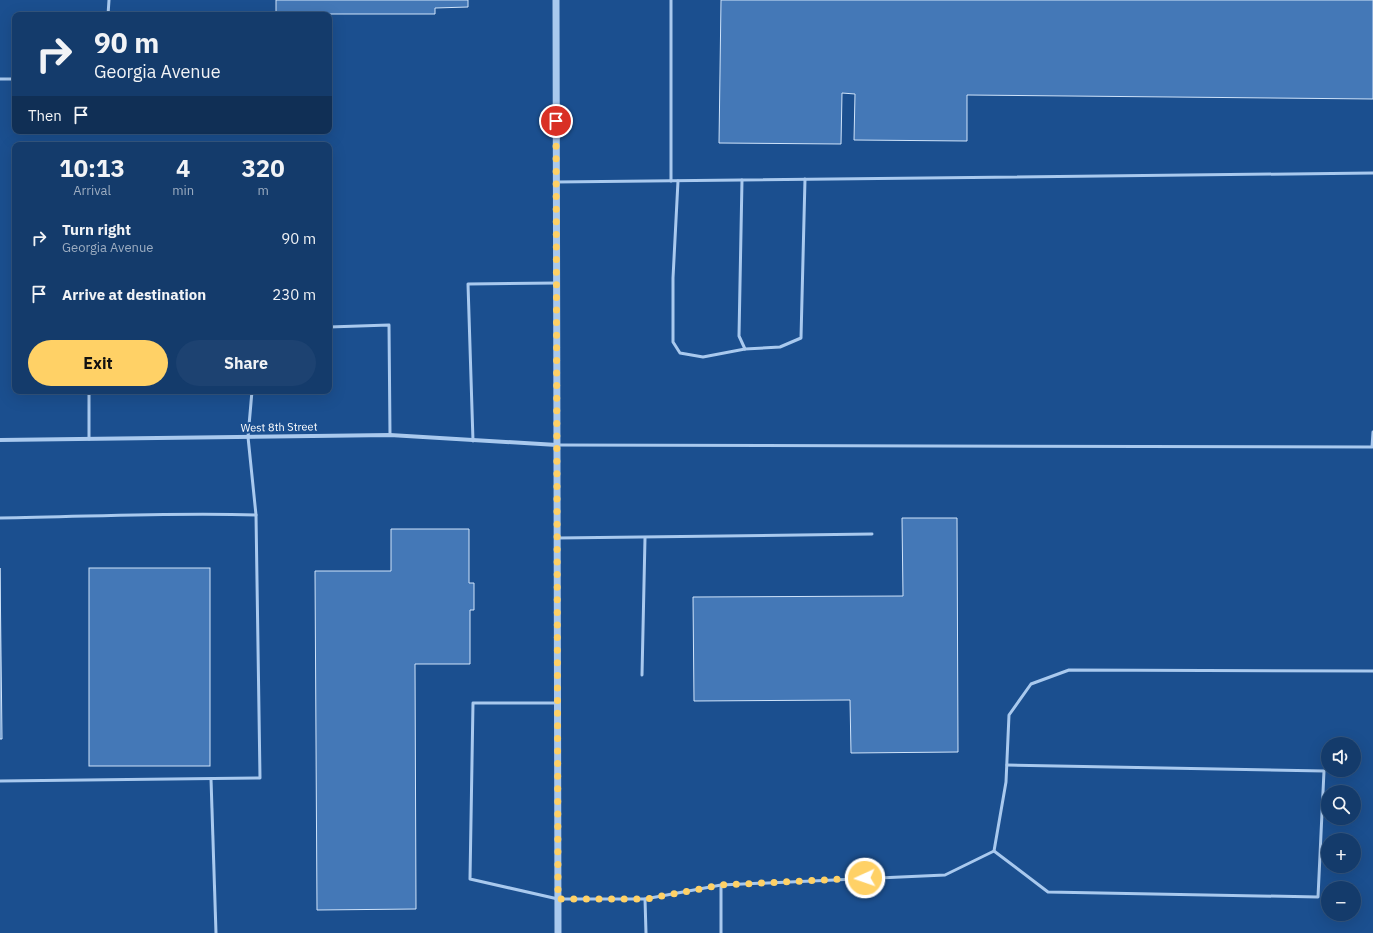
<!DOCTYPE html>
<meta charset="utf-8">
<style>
body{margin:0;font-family:"IBM Plex Sans",sans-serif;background:#1d4271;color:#f1f3f6;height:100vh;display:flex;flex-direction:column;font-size:15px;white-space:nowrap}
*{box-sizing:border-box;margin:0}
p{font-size:13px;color:#9dadc1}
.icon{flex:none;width:22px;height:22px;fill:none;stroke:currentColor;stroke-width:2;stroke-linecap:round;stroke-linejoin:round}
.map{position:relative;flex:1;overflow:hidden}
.details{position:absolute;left:12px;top:142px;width:320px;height:252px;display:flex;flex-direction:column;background:#143b6b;border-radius:8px;box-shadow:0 4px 16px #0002,0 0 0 1px #33557e}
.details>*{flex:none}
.hud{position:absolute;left:12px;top:12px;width:320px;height:122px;border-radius:8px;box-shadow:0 4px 16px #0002,0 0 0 1px #33557e;background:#143b6b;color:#f1f3f6;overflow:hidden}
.tools{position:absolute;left:1321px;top:737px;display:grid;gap:8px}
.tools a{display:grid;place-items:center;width:40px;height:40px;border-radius:50%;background:#143b6b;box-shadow:0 4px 16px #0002,0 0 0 1px #33557e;font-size:20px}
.pin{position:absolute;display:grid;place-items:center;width:34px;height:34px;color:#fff;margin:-17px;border:2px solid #fff;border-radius:50%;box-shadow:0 1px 4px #0007}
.me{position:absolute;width:44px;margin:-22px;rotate:267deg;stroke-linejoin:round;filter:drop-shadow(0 0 3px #0008)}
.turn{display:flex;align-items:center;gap:14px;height:84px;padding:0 16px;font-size:18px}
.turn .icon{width:52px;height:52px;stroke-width:2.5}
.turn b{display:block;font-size:28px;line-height:34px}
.then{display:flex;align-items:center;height:38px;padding:0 16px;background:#0003;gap:8px;font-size:15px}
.eta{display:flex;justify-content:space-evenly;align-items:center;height:68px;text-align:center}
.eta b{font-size:24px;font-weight:700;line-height:28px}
.action{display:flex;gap:8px;margin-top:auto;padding:8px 16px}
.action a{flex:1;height:46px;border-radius:24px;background:#ffd166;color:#111;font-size:16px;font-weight:700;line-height:46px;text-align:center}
.action a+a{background:#1d4271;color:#f1f3f6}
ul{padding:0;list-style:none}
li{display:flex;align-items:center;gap:12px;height:56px;padding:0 16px}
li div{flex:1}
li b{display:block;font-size:15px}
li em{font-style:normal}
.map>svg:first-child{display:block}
</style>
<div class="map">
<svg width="1373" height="933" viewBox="0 0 1373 933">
<rect width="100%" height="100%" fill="#1b4f8f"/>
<g fill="#4478b7" stroke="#cfe3fa">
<polygon points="276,0 468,0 468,7 435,8 435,14 276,14"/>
<polygon points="721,0 1373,0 1373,99 967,95 967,141 854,140 855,94 842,93 841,144 719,143"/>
<polygon points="902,518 957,518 958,752 851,753 850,700 694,701 693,597 903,596"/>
<polygon points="391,529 469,529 469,583 474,583 474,610 470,610 470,664 415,664 416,909 317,910 315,571 391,571"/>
<polygon points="0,568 2,739 0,739"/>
<rect x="89" y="568" width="121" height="198"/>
</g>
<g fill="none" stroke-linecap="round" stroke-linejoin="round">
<g stroke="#a9c9ee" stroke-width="3">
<polyline points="108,15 109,0"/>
<polyline points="0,79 15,79"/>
<polyline points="742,180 739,336 745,349 780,347 801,338 805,179"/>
<polyline points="671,181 671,0"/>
<polyline points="678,181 673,278 673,342 680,353 703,357 745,349"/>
<polyline points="556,182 1373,173"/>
<polyline points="329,327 389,325 390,435"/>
<polyline points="89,391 89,439"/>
<polyline points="473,441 468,284 557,283"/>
<polyline points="557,445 1372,447 1373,432"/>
<path d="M 0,518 C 86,517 171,512 256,515"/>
<polyline points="558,538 872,534"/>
<polyline points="642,675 645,538"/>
<polyline points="557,703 473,703 470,879 558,899 645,899 721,885 945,875 994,851 1006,782 1009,715 1031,684 1069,670 1373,671"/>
<polyline points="211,779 216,933"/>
<polyline points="0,781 260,778 256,515 248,437 252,391"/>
<polyline points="994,851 1048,892 1318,897 1324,771 1007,765"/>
<polyline points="721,885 721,933"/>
<polyline points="645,899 646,933"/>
</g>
<polyline stroke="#a9c9ee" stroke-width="4" points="0,440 390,435 557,445"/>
<polyline stroke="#a9c9ee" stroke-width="7" points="556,0 558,933"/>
</g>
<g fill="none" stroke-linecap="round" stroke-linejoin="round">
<polyline stroke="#ffd166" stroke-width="7" stroke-dasharray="0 12.6" points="556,121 558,899 646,899 721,885 865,878"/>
</g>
<g text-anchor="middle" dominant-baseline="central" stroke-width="4" stroke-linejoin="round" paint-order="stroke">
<g font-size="11" fill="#fff" stroke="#1b4f8f">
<text transform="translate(279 427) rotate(-1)">West 8th Street</text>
</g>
</g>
</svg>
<div class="tools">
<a><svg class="icon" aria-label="sound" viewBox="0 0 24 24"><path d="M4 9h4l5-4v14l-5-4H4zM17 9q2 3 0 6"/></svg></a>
<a><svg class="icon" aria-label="search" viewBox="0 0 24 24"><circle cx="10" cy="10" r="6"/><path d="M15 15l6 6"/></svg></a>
<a>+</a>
<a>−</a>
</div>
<div class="pin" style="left:556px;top:121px;background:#d93025"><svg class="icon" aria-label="arrive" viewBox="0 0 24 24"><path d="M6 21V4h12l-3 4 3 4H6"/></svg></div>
<svg class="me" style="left:865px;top:878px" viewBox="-20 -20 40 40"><circle r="17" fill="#ffd166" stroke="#fff" stroke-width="3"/><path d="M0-11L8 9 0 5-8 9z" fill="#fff"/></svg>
<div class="hud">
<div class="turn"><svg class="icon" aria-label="right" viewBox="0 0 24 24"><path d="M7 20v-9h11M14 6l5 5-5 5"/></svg><div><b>90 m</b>Georgia Avenue</div></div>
<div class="then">Then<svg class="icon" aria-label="arrive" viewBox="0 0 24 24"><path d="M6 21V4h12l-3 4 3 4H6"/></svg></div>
</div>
<section class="details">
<div class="eta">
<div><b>10:13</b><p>Arrival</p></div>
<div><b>4</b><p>min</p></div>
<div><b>320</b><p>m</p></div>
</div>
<ul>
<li><svg class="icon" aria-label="right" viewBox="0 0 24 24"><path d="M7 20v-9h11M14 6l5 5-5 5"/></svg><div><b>Turn right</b><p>Georgia Avenue</p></div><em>90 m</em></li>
<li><svg class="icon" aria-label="arrive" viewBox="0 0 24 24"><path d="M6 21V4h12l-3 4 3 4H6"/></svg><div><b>Arrive at destination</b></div><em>230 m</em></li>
</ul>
<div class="action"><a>Exit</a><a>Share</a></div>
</section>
</div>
